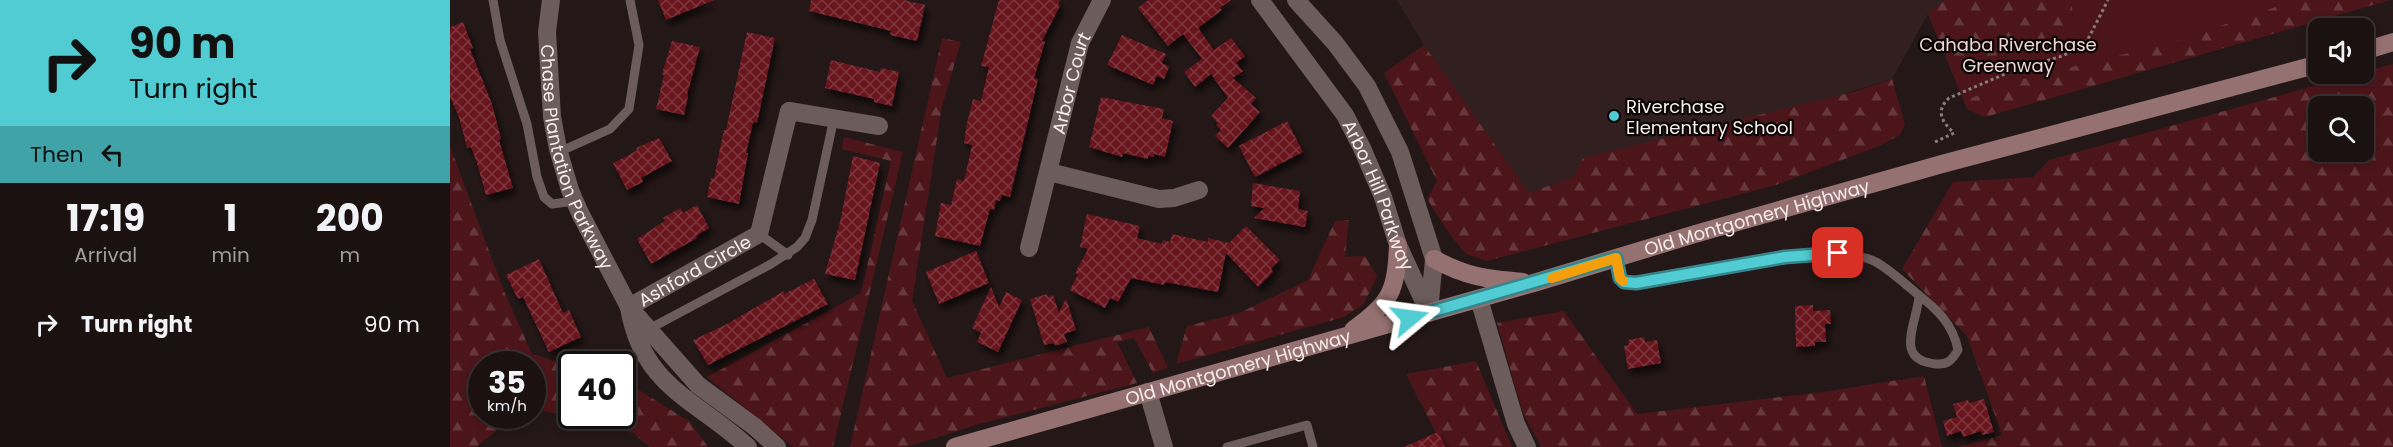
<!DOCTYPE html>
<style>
body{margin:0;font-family:Poppins,sans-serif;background:#281f1f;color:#f1f3f6;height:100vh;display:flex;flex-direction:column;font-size:22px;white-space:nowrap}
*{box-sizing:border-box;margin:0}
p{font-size:20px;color:#a09d9f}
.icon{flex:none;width:33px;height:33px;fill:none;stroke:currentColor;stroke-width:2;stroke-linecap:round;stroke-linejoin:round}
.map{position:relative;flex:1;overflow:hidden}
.side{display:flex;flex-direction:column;background:#1b1111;width:450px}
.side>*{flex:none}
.guide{background:#51ccd3;color:#111;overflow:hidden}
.fabs{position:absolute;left:1858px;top:18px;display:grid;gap:12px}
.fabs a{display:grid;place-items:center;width:66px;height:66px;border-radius:12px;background:#1b1111;box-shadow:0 3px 9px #0003,0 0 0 2px #393131;font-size:30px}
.speed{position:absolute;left:18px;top:351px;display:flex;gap:12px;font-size:30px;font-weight:700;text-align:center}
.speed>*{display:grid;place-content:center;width:78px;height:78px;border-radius:50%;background:#1b1111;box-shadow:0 3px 9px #0003,0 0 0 2px #393131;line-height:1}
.speed small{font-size:15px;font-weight:400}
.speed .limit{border:3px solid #111;border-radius:9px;background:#fff;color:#111}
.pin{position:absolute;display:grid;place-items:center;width:51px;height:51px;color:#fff;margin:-26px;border-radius:12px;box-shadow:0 3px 9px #0006}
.me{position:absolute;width:66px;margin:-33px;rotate:74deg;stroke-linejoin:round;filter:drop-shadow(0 0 4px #0008)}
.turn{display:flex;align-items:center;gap:21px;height:126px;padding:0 30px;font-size:27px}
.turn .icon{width:78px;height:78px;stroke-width:2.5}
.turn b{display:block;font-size:42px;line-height:51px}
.then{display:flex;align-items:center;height:57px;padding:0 30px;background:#0003;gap:12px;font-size:22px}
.eta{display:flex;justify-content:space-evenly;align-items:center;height:102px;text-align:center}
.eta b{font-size:36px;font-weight:700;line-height:42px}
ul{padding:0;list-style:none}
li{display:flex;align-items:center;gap:18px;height:78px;padding:0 30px}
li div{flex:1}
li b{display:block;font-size:22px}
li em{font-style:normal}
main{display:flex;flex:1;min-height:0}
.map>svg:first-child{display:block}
</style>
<main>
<section class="side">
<div class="guide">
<div class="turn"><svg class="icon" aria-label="right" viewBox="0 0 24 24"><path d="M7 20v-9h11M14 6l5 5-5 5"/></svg><div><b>90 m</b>Turn right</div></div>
<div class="then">Then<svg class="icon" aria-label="left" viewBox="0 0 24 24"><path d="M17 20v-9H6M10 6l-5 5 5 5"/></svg></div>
</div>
<div class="eta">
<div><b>17:19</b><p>Arrival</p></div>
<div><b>1</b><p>min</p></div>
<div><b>200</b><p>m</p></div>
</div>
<ul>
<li><svg class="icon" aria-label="right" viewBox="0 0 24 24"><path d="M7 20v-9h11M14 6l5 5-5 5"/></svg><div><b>Turn right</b></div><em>90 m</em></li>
</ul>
</section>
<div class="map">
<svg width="1943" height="447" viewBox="0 0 1943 447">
<defs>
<pattern id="forest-firs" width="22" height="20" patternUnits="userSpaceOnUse" patternTransform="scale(1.5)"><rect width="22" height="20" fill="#4c1519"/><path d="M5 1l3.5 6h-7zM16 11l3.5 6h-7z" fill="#66373b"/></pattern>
<pattern id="building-cross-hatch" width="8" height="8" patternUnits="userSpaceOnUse" patternTransform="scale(1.5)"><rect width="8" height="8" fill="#67151e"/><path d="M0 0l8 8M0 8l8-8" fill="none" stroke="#7d373f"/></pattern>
<filter id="shadow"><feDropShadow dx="3.5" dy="6" stdDeviation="3" flood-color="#0009"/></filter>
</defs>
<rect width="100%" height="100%" fill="#241717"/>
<polygon fill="#321f1f" points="947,0 1495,0 1478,14 1442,79 1124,177 1079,194 974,45"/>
<polygon fill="#4c1519" points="1495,0 1940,0 1535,117 1517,109 1478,14"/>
<g fill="url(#forest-firs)" fill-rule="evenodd">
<polygon points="1495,0 1620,0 1623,12 1612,31 1503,74 1478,14"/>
<polygon points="1846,0 1940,0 1535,117 1517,109 1519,99 1561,82 1723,42"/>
<polygon points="492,38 511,42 492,106 462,301 497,378 699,327 718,368 703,373 684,338 667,342 687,383 529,424 457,447 400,447"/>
<polygon points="974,45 1079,193 1124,177 1133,158 1407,91 1442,79 1455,124 1450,135 1429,146 1326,185 1037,261 1016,254 1001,236 977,199 987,181 934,73"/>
<path d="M 1943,64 L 1943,447 L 1508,447 L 1552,435 L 1517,336 L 1452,269 L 1503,182 L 1583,177 L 1599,160 ZM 1869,106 L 1914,106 L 1914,152 L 1869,152 Z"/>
<polygon points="394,137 453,152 383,447 343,447 257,377 411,293 441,161 391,149"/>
<polygon points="0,146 54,291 82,354 121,366 122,416 172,416 173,380 240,422 258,447 200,447 183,433 83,408 82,364 32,364 32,416 65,416 26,447 0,447"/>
<polygon points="899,220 895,257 915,256 927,276 914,304 894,317 726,364 737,326 789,313 858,280 885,221"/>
<polygon points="1114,311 1187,414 1373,392 1474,376 1492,447 1091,447 1073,413 1047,323"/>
<polygon points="1026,361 1062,447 993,447 956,374"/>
</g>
<g fill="url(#building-cross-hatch)" filter="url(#shadow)">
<polygon points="208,0 264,0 216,20"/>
<polygon points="361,0 454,0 475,5 467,41 440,35 441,31 359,11"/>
<polygon points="549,0 610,0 608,4 610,6 592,41 595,42 584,78 588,79 560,197 552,195 550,201 546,200 544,210 540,209 530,246 485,236 491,203 501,205 507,179 514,181 522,145 514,143 517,123 523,99 531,101 539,67 531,66"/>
<polygon points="698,0 781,0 770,8 772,10 748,28 764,50 781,38 795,56 786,63 793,71 783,78 806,98 801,104 810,112 778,148 765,136 771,130 766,125 768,123 761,116 778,98 761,74 745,87 734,72 752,59 733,34 718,46 688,8"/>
<polygon points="13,22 23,48 20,49 42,104 51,139 49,140 63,188 36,195 27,163 21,147 17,148 9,117 0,97 0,27"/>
<polygon points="297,32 325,38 307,123 303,122 296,153 298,153 289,204 257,197 261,178 264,179 270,148 274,130 276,130"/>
<polygon points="672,35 716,54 712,63 719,67 714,79 707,76 703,85 657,65"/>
<polygon points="222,41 250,47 237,95 238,96 234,115 206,109 214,75 212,74"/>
<polygon points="381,60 430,72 431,68 449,72 442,106 424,102 424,99 375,88"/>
<polygon points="651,97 714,109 712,118 723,121 715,157 704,154 704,157 698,156 698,159 673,153 672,157 639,147"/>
<polygon points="837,121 853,152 805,177 789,146"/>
<polygon points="209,138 222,161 191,178 193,182 177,190 163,163 179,155 187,150 186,148"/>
<polygon points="403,156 430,163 405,280 375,274 390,222"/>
<polygon points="803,183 850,191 848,209 858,211 855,227 804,218 814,208 801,206"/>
<polygon points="247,205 259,228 246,236 247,238 201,264 187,239 215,221 213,218 230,208 233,213"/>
<polygon points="637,214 690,226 687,238 712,244 713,240 720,242 722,234 758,242 758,238 779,243 796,226 830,260 821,269 823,272 808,287 776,253 768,292 715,282 714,285 681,278 668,302 660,298 655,308 620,290 628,274 625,273 638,249 630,247"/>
<polygon points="526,251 539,283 489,304 476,272"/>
<polygon points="89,259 113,313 119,310 131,337 99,352 73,297 68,299 56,275"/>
<polygon points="364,279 378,304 258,365 243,340 275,325 334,291 334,294"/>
<polygon points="541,287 549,307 556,292 572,300 548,352 527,342 531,333 522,328"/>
<polygon points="597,294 598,297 603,295 609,313 616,298 626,330 614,334 617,342 605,346 604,343 594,345 580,299"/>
<polygon points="1363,305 1363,311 1380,310 1381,324 1375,324 1376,342 1365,342 1365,346 1346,347 1345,306"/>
<polygon points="1194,337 1195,342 1207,340 1211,363 1178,369 1174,346 1179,345 1178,340"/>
<polygon points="1534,399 1544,432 1532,435 1531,431 1513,437 1511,431 1497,436 1493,421 1507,417 1503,404 1518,400 1519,403"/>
<polygon points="988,432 995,447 954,447"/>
</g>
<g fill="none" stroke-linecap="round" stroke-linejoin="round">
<path stroke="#887c7c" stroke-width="3" stroke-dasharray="3 3" stroke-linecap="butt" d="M 1485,142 L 1504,133 C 1492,122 1485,111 1499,98 L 1562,71 L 1612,56 L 1635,45 L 1658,0"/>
<g stroke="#6c5c5c" stroke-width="9">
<polyline points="43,0 50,40 77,124 87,177 94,197 102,204 125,201"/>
<polyline points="109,152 160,129 179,109 189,45 180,0"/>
<polyline points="309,234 338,255"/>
<path d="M 1166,258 L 1170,278 L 1174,282 L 1186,283 C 1239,274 1381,239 1426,262 C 1440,270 1454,283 1466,293 C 1487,309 1503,324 1508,350 C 1502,360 1498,365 1486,364 C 1442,360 1468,322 1469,295"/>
<polyline points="199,329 321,264 347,247 355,238 362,220 384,118"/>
<polyline points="777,447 857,425 863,447"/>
</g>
<g stroke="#6c5c5c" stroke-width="18">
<path id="s1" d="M 101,0 L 97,32 L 102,117 L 108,149 L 120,190 L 130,213 L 179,307 L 248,385 L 305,427 L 327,447"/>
<path id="s2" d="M 810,0 L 895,115 L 912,148 L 933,197 L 948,245 L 979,313"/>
<polyline points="846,0 885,43 917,86 950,152 984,259 979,311"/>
<polyline points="599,172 709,199 724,198 749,190"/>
<path id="s3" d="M 579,248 L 630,43 L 652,0"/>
<polyline points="1029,299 1066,424 1077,447"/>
<path id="s4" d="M 179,307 L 309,234 L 339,111 L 429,126"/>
<path d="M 179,307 C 192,387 246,399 298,447"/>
<polyline points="698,392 714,447"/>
</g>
<g stroke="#967171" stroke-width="18">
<polyline points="1914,51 1943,42"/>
<path d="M 984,259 C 1017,277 1036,279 1073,282"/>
<path d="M 903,330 C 941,302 946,292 948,245"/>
<path id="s5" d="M 505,447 L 1087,282 L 1245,234 L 1492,164 L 1869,64"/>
</g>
</g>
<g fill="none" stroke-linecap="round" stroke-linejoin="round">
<g stroke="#358589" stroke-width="15">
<polyline id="route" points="960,318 1166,258 1170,278 1174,282 1186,283 1335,257 1388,253"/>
</g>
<use href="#route" stroke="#51ccd3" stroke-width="10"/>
<polyline stroke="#f59e0b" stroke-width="10" points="1102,278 1166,258 1170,278 1173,281"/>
</g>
<circle fill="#51ccd3" stroke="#090505" stroke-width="2" cx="1164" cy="116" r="6"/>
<g text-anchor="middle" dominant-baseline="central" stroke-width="4.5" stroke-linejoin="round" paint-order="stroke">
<g font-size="18" fill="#efd5d4" stroke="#090505">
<text x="1558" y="44">Cahaba Riverchase<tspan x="1558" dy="21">Greenway</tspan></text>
</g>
<g font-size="18" fill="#f6edec" stroke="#090505">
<text stroke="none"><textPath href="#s3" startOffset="170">Arbor Court</textPath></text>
<text stroke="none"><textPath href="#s1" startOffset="162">Chase Plantation Parkway</textPath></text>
<text stroke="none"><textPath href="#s2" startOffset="230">Arbor Hill Parkway</textPath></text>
<text stroke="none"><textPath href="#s5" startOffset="834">Old Montgomery Highway</textPath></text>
<text stroke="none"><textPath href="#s4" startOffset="75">Ashford Circle</textPath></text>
<text stroke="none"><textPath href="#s5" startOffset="294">Old Montgomery Highway</textPath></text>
</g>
<g font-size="18" fill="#f6edec" stroke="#090505" text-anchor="start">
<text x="1176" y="106">Riverchase<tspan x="1176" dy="21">Elementary School</tspan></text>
</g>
</g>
</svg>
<div class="fabs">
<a><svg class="icon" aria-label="sound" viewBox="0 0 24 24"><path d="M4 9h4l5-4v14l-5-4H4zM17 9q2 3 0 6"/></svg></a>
<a><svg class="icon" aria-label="search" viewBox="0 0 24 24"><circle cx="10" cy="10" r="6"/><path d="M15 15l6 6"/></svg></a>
</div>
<div class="speed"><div>35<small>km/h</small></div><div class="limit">40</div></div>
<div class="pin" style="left:1388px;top:253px;background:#d93025"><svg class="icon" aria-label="arrive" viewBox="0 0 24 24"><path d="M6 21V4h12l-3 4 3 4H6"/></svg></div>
<svg class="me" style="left:960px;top:318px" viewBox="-20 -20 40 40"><path d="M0-17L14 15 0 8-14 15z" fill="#51ccd3" stroke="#fff" stroke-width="4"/></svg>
</div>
</main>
